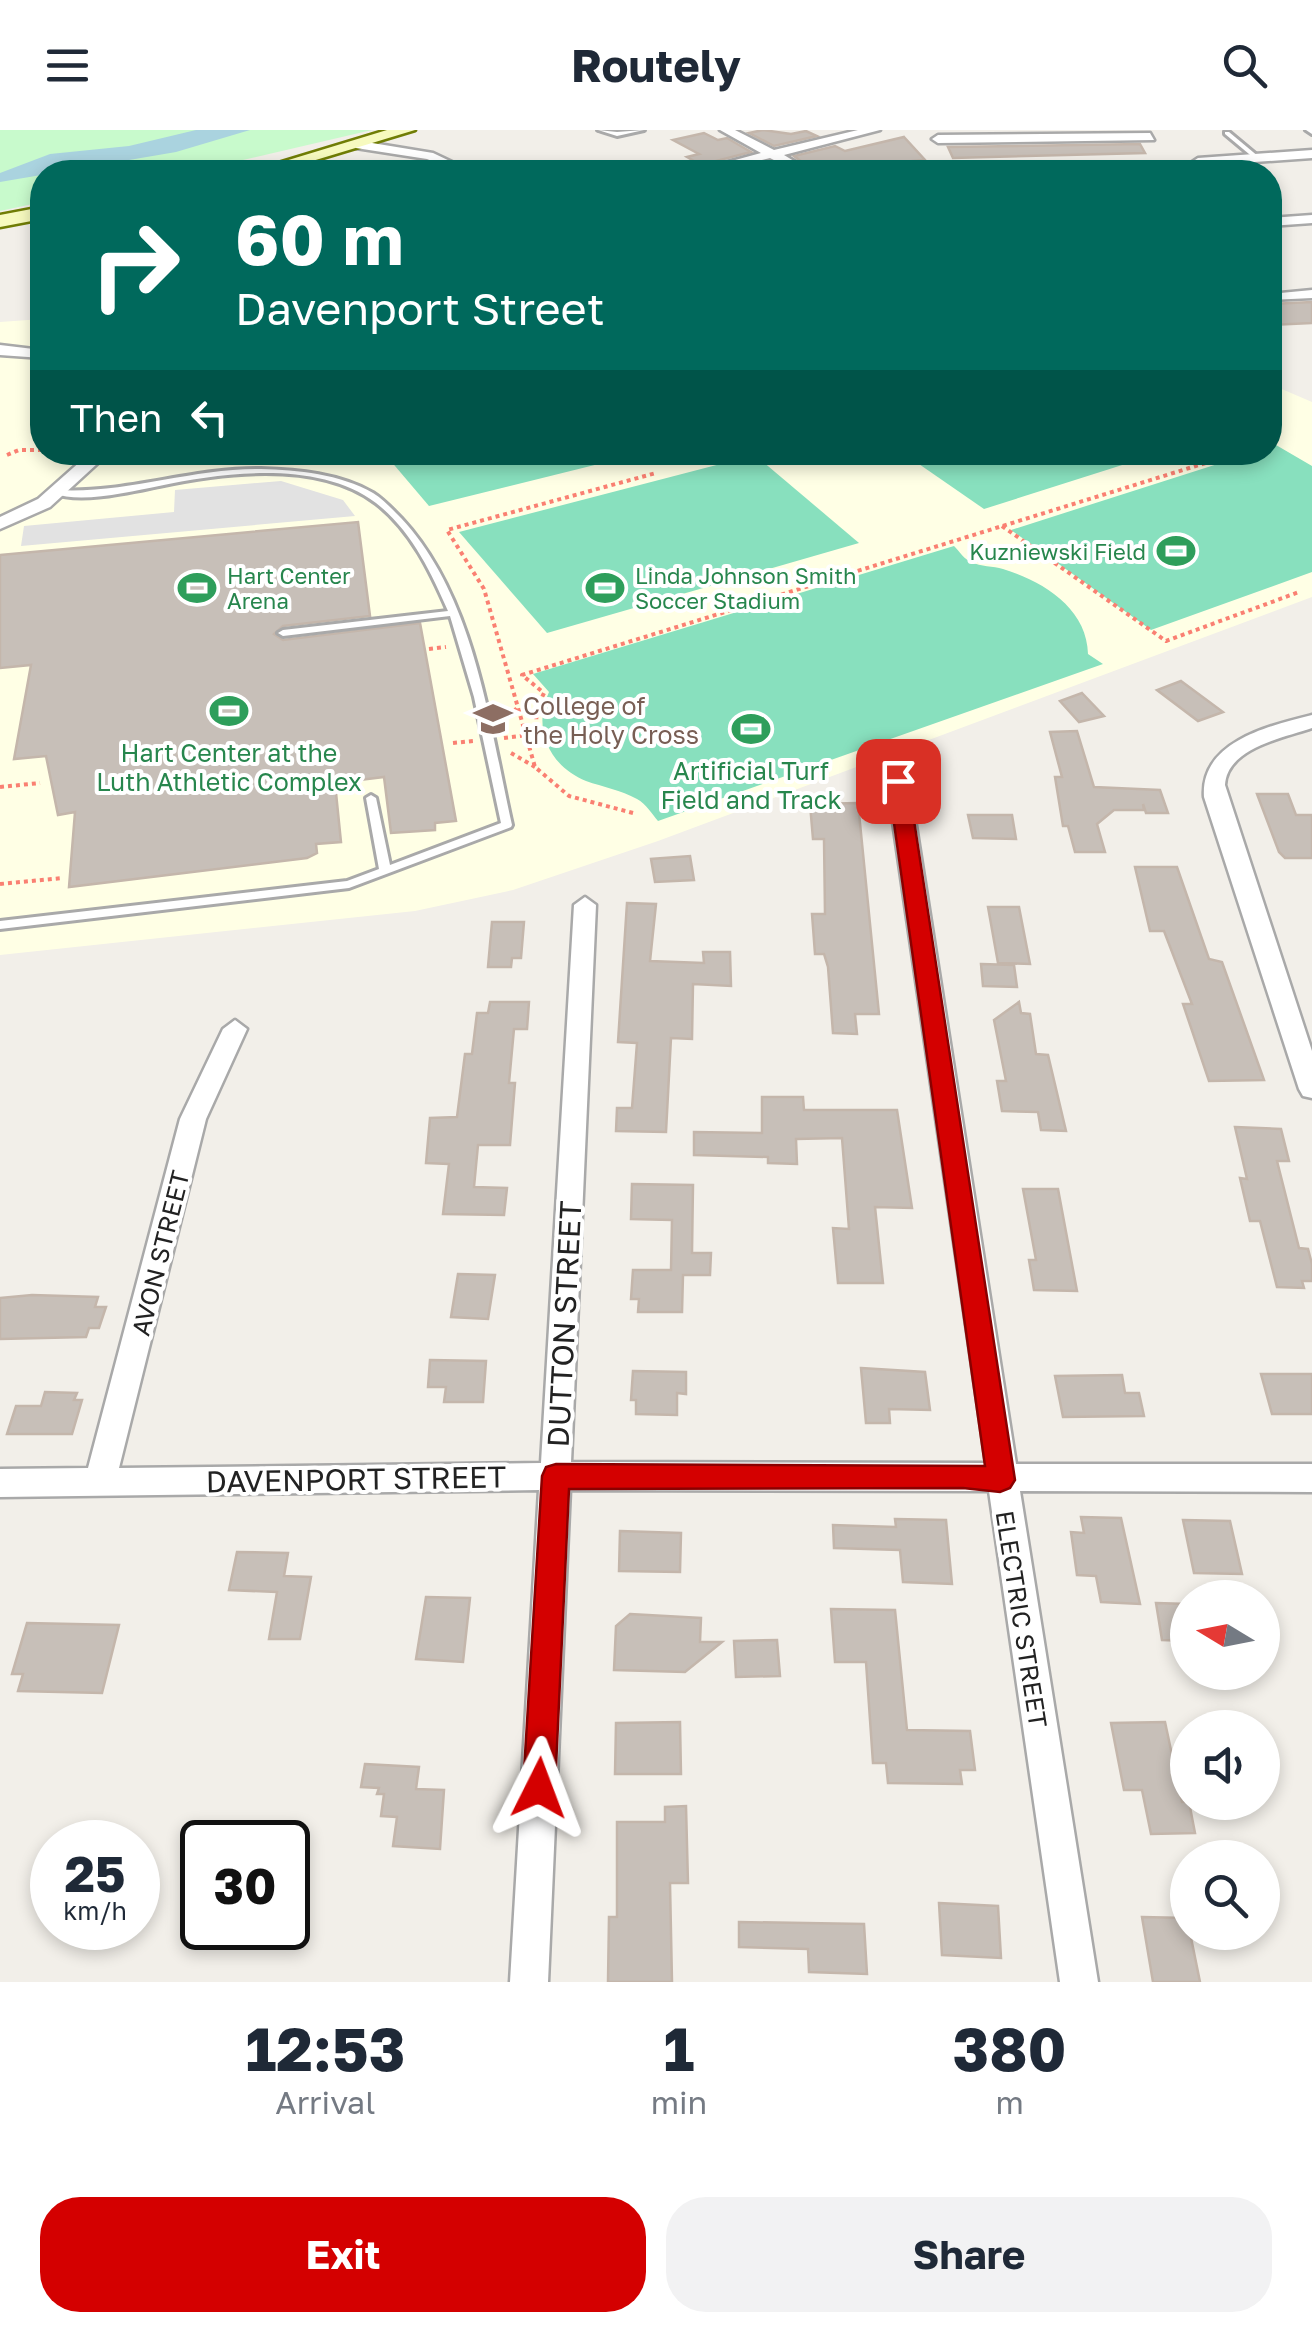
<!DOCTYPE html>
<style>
body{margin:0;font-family:"Golos Text",sans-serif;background:#f2f2f3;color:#1f2937;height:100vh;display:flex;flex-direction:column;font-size:38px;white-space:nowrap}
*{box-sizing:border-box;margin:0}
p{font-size:32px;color:#747a83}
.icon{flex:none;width:55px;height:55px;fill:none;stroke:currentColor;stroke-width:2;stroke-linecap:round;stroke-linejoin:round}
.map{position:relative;height:1852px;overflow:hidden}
.details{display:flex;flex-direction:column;background:#fff;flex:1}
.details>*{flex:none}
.hud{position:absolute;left:30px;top:30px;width:1252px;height:305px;border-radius:40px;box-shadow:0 5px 15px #0003;background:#00695c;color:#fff;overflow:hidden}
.needle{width:65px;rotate:280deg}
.fabs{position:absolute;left:1170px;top:1450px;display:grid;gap:20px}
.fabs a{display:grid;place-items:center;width:110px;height:110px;border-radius:50%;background:#fff;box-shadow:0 5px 15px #0003;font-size:50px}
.speed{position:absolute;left:30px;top:1690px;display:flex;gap:20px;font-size:50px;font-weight:700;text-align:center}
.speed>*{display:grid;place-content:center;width:130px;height:130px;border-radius:50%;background:#fff;box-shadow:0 5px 15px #0003;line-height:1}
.speed small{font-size:25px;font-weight:400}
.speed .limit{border:5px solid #111;border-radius:15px;background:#fff;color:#111}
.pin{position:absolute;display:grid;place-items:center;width:85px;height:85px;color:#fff;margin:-42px;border-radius:20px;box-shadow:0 5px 15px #0006}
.me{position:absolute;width:110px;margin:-55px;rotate:3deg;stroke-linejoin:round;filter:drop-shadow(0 0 8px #0008)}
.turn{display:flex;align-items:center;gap:35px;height:210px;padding:0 40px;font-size:45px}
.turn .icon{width:130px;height:130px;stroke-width:2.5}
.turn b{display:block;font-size:70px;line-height:85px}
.then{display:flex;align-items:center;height:95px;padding:0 40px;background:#0003;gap:20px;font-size:38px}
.eta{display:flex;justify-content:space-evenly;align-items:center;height:170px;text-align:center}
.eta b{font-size:60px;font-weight:700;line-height:70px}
.primary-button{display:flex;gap:20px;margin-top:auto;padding:20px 40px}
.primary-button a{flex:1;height:115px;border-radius:40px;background:#d40000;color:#fff;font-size:40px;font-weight:700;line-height:115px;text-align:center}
.primary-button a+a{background:#f2f2f3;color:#1f2937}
header{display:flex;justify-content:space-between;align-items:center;height:130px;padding:0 40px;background:#fff;font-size:45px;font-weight:700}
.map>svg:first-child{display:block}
</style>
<header><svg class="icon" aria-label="menu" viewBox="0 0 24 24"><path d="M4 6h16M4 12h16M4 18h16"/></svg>Routely<svg class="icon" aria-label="search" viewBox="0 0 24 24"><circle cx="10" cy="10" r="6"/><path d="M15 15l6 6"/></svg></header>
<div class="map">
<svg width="1312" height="1852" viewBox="0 0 1312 1852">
<rect width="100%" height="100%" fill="#f2efe9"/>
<polygon fill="#ffffe5" points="42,189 42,322 1270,322 1270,254 1312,272 1312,467 658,711 513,760 415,781 0,825 0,192"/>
<polygon fill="#c8facc" points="0,0 372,0 191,42 42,42 42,72 0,81"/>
<g fill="#88e0be">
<polygon points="1276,315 1312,336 1312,442 1151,500 1011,400 1252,323 1270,322 1270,317"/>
<polygon points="384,323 643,323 429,376"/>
<polygon points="903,323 1160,323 984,379"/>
<polygon points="755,325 859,413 547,503 459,402"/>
<path d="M 954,416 C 959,421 965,430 971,432 C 981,437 993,436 1003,439 C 1043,451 1087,478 1088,524 L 1103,534 L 658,691 C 652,684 646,674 637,669 C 621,660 603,657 586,651 C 549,636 532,598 549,562 L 533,544 Z"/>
</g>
<polygon fill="#e2e2e2" points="281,351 343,370 355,386 21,416 24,396 174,382 175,360"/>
<polygon fill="#aad3df" points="196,0 250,0 176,22 0,52 0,43 50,24 129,16"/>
<g fill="#c7bfb8" stroke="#c4b6ab" stroke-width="2.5">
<polygon points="763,0 791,4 806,1 817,6 774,16 749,3"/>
<polygon points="704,3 718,10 727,8 751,22 701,35 687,27 699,24 673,10"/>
<polygon points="904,7 925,30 853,36 866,42 815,42 794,26 835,16 845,21"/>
<polygon points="1140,14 1145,23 953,28 948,17"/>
<polygon points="1312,172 1312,193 1270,195 1270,174"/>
<polygon points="358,392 370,486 283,496 274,504 283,510 420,493 456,691 435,693 435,700 391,703 384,647 335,653 341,712 316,714 317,723 307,728 69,757 75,682 58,685 46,626 14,629 31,535 0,538 0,425"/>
<polygon points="1181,551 1223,582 1198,591 1157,560"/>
<polygon points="1082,563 1104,586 1079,592 1060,571"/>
<polygon points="1077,601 1094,657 1160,660 1168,683 1146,683 1143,674 1144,680 1114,680 1097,694 1105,722 1075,722 1068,696 1063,696 1055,647 1062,647 1050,602"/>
<polygon points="1257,664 1288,664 1296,685 1312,685 1312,728 1285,728 1279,722"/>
<polygon points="858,673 879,884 855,884 857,904 833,903 828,837 824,824 815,824 812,784 825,784 824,709 813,709 810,674"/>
<polygon points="968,685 1012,685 1016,709 973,708"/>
<polygon points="690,726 694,750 655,752 651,729"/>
<polygon points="1135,737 1177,737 1209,829 1222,832 1264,950 1209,951 1183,874 1192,874 1164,801 1150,801"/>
<polygon points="627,773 656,774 650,831 704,833 703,822 730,822 731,856 693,854 692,909 671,908 666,1002 616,1001 617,978 632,978 637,913 618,912"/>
<polygon points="988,777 1019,777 1030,834 998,833"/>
<polygon points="492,792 524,792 521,828 512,828 511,837 488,837"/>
<polygon points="981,834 1014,835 1017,857 983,856"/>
<polygon points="490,872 529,872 527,899 514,899 509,953 515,953 510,1015 478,1015 474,1057 507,1058 504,1085 443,1084 449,1034 426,1033 430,988 457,987 465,924 472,924 477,883 488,883"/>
<polygon points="1019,872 1021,883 1030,884 1036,924 1048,925 1066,1001 1041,1000 1038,982 1002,981 997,951 1006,951 994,890"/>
<polygon points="762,967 803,967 804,980 897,980 912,1078 875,1077 883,1153 838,1153 833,1098 849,1099 842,1008 796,1009 797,1034 768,1033 768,1027 694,1025 694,1002 762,1003"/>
<polygon points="1235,997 1281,999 1289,1031 1277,1031 1299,1118 1308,1119 1312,1134 1312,1151 1302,1151 1304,1158 1277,1157 1260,1091 1250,1091 1240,1048 1247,1049"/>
<polygon points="632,1054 693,1055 692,1123 711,1123 710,1145 683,1145 682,1182 638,1182 639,1169 631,1169 633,1140 671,1140 672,1090 631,1089"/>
<polygon points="1023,1059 1058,1059 1077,1161 1034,1160 1029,1130 1036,1130"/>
<polygon points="458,1144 495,1145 488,1189 451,1187"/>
<polygon points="32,1165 98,1167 95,1177 106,1177 99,1198 89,1198 86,1207 0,1209 0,1168"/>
<polygon points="430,1230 486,1231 483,1272 444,1272 446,1257 428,1257"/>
<polygon points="861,1238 925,1242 930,1280 889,1279 890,1293 866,1293"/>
<polygon points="633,1241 686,1242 686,1264 677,1263 677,1285 636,1284 636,1270 631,1270"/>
<polygon points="1261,1244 1312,1244 1312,1284 1272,1284"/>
<polygon points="1122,1245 1125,1263 1139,1263 1144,1286 1063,1287 1055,1246"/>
<polygon points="45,1262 77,1263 74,1270 82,1270 72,1304 7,1304 16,1276 41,1276"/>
<polygon points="1081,1387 1121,1388 1140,1474 1101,1472 1096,1446 1077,1445 1071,1402 1084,1403"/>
<polygon points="895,1389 946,1390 952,1454 903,1452 900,1420 834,1418 833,1395 896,1397"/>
<polygon points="1183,1390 1230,1391 1242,1444 1194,1443"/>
<polygon points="620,1401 681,1403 680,1442 619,1441"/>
<polygon points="237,1422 288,1423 284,1446 311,1447 300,1509 269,1509 277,1462 229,1460"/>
<polygon points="426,1467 470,1468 463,1532 416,1529"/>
<polygon points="1156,1473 1188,1474 1188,1511 1162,1510"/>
<polygon points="831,1479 895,1480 907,1600 970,1601 975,1640 960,1640 962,1654 888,1653 886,1633 873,1633 866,1532 835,1532"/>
<polygon points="630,1484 701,1488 700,1512 722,1512 685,1542 614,1540 616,1496"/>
<polygon points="27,1493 119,1495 102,1563 18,1561 23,1544 12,1544"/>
<polygon points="777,1510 780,1546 736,1547 734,1511"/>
<polygon points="680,1592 681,1644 615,1644 616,1593"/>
<polygon points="1165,1592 1182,1672 1189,1672 1195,1703 1151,1704 1142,1660 1124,1660 1111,1593"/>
<polygon points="365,1634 419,1637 416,1659 444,1660 440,1719 393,1716 397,1687 381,1686 384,1664 377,1664 379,1658 361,1657"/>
<polygon points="686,1676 688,1753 670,1753 672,1852 608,1852 609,1787 617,1787 617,1692 665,1692 665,1677"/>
<polygon points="939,1773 998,1776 1001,1828 942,1825"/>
<polygon points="1142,1787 1187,1788 1200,1852 1153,1852"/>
<polygon points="739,1792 864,1794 867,1844 809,1842 808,1819 739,1817"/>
</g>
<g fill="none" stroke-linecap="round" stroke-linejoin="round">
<g stroke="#a9a9a9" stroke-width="6">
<g id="lane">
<polygon points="598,0 617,2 644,0 617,6"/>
<polygon points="1306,0 1312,0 1312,4"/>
<polygon points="1225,2 1229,2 1259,27 1259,29 1255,29 1225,4"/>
<polygon points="1233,28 1237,28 1252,42 1246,42 1233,30"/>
<polygon points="1200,31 1204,31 1215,42 1209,42 1200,33"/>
<path d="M 261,339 C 298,340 340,344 373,363 C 384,370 392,379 401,388 C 475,467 489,593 512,695 L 511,697 L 349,758 L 0,799 L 0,791 L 347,751 L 379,739 L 366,668 L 371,665 L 376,668 L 390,735 L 501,693 L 474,567 L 450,486 L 283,506 L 278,503 L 283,500 L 448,481 C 431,442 411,400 376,373 C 319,330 224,342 159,356 C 129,362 80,374 53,363 L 57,360 C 126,364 192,338 261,339 Z"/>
</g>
</g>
<g stroke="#a9a9a9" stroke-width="5">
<g id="street">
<polygon points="720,0 735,0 774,20 858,0 880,0 784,25 812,42 797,42 770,28 711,42 691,42 761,23"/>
<polygon points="1150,3 1154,10 938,13 932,9 938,5"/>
<polygon points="360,11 433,23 473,42 459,42 427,29 356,18 354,15"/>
<polygon points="1312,20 1312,28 1198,36 1192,32 1198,28"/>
<polygon points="1312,85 1312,93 1270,96 1270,88"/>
<polygon points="1312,160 1312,168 1270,170 1270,164"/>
<polygon points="0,215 42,220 42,228 0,225"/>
<polygon points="91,322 110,322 50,377 0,399 0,387 38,369"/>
<path d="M 1312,585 L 1312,598 C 1283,608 1227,618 1225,655 L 1312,921 L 1312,968 L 1303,966 L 1299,959 L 1204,667 C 1200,612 1268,596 1312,585 Z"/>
<polygon points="898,645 909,651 1016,1334 1312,1334 1312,1362 1020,1361 1098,1852 1060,1852 989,1361 570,1360 548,1852 510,1852 539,1360 0,1367 0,1339 88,1338 180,989 223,899 235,890 247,899 206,989 119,1338 541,1333 574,775 585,767 596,775 571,1332 986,1333 887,651"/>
</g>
</g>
<g stroke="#707d05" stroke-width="5">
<g id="secondary">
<polygon points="387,0 415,0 276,42 249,42"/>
<polygon points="42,77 42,89 0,97 0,85"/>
</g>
</g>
<g stroke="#fa8072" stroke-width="4" stroke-dasharray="4 4" stroke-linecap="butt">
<polyline points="7,325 19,320 42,320"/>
<polyline points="1002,396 1166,511 1299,462"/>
<polyline points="429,519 446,517"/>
<polyline points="503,593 518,577"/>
<polyline points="504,608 537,604 536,580 544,563 522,545 1241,322"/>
<polyline points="453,613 473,611"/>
<polyline points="511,623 535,637"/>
<polyline points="0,657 40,653"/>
<polyline points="633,683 569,666 535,637 484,459 447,400 656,343"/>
<polyline points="0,754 63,748"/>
</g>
<use href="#lane" fill="#fff" fill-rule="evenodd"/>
<use href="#street" fill="#fff" fill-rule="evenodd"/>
<use href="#secondary" fill="#f7fabf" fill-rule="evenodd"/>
</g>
<polygon fill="#d40000" stroke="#8a0000" stroke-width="2.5" points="898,645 908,651 1015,1350 1010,1358 1000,1362 963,1358 569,1359 555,1658 550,1669 539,1673 528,1669 523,1658 542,1346 546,1337 556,1334 985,1336 888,651"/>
<defs>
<g id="stadium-bare" transform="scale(3)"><path d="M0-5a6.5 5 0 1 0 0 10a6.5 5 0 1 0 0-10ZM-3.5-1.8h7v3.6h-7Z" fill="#2e9e5b" stroke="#fff" stroke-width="2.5" paint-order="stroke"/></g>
<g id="university-bare" transform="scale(3)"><path d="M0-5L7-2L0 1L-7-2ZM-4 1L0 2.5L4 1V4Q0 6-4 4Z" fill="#8d6e63" stroke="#fff" stroke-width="2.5" paint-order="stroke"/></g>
</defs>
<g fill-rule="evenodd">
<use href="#stadium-bare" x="1176" y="421"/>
<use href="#stadium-bare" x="197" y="458"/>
<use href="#stadium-bare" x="605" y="458"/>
<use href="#stadium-bare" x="229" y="581"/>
<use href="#university-bare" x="493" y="589"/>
<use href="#stadium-bare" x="751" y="599"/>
</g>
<g text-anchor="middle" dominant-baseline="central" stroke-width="8" stroke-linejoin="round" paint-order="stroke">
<g font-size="22" fill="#27864d" stroke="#fff" text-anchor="start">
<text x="1146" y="421" text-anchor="end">Kuzniewski Field</text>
<text x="227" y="445">Hart Center<tspan x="227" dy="25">Arena</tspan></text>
<text x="635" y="445">Linda Johnson Smith<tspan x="635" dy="25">Soccer Stadium</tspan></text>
</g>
<g font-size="25" fill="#785e54" stroke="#fff" text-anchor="start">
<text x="523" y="575">College of<tspan x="523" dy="29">the Holy Cross</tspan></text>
</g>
<g font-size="25" fill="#27864d" stroke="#fff">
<text x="229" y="622">Hart Center at the<tspan x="229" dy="29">Luth Athletic Complex</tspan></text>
<text x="751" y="640">Artificial Turf<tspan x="751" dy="29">Field and Track</tspan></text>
</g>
<g font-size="25" fill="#222" stroke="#fff">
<text transform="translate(160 1123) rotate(-76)">AVON STREET</text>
<text transform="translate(1022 1489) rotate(81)">ELECTRIC STREET</text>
</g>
<g font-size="30" fill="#222" stroke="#fff">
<text transform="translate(564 1194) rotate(-87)">DUTTON STREET</text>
<text transform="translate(356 1349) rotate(-1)">DAVENPORT STREET</text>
</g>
</g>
</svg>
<div class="fabs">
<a><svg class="needle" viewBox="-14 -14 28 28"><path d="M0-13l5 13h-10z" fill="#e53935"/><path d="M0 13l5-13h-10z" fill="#747a83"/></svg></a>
<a><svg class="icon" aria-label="sound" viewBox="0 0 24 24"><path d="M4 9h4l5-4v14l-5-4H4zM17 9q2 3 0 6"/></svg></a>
<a><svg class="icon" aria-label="search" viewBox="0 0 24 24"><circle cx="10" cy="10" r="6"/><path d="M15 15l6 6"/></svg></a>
</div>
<div class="speed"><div>25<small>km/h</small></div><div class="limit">30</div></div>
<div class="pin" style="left:898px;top:651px;background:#d93025"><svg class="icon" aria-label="arrive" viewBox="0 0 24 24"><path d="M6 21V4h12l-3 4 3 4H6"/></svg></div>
<svg class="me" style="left:539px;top:1658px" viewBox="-20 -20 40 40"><path d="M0-17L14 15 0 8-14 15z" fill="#d40000" stroke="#fff" stroke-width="4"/></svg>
<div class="hud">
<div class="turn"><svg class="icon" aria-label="right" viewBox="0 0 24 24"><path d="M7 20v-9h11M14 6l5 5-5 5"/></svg><div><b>60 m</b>Davenport Street</div></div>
<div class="then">Then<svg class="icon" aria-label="left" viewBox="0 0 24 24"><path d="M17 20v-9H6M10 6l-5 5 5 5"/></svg></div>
</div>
</div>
<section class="details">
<div class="eta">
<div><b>12:53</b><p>Arrival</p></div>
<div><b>1</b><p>min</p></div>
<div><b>380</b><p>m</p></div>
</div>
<div class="primary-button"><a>Exit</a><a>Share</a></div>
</section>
